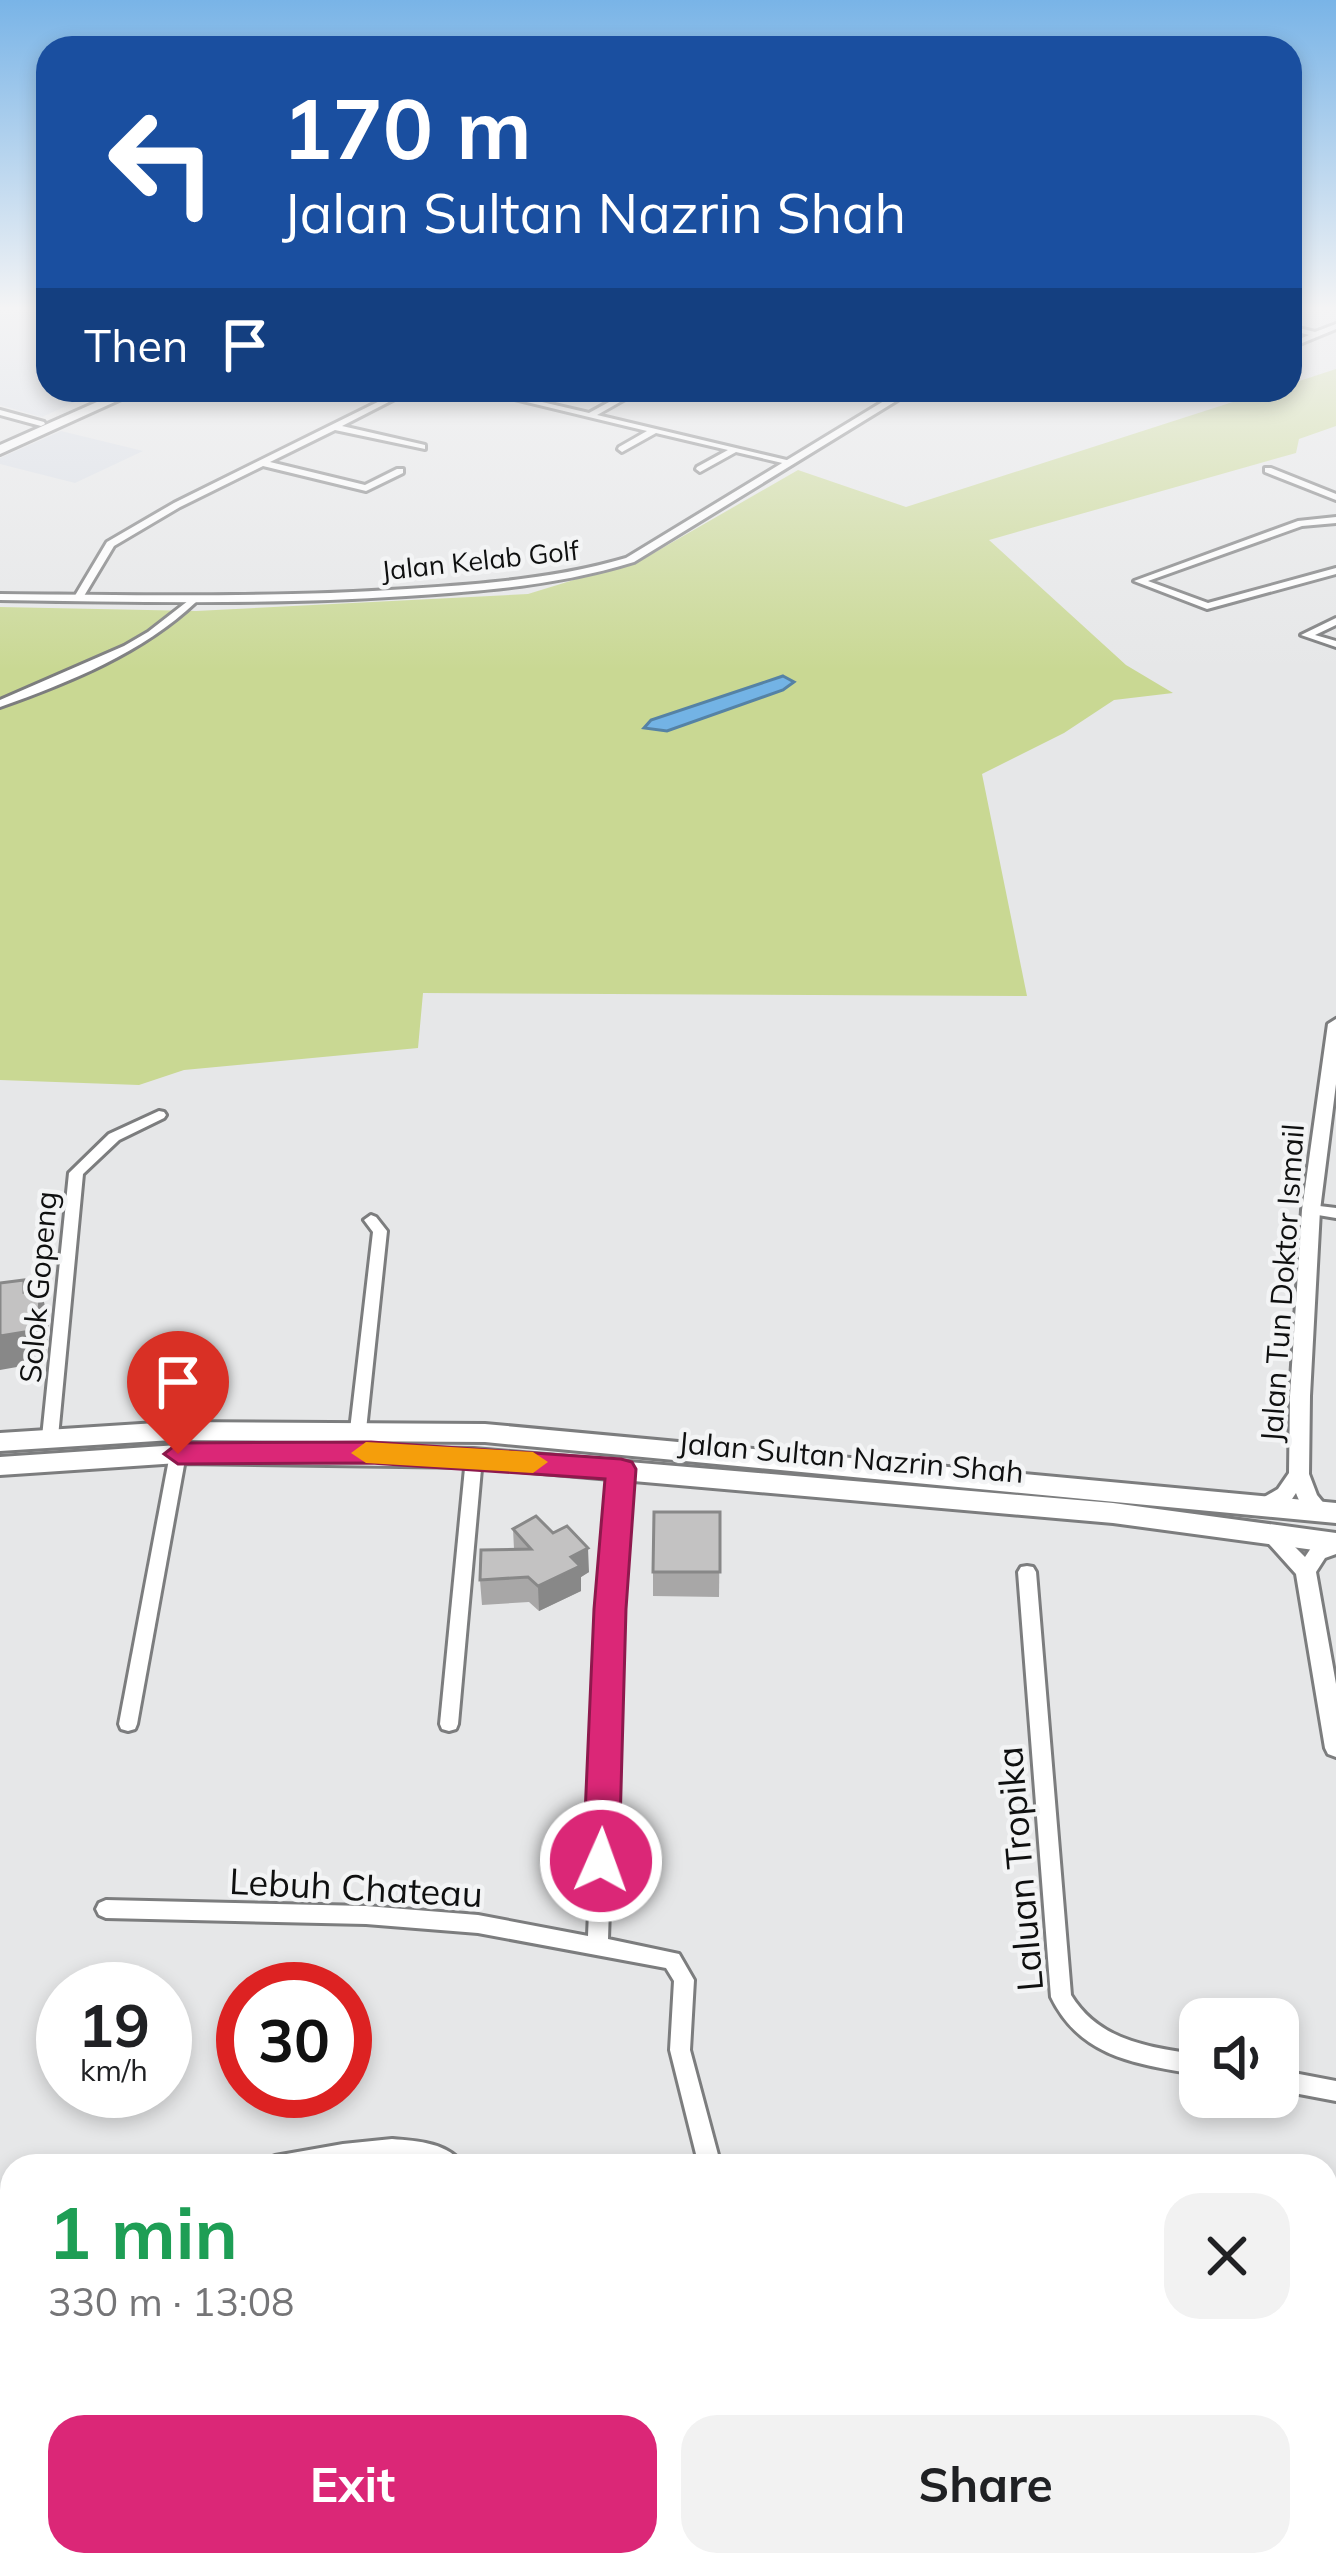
<!DOCTYPE html>
<meta charset="utf-8">
<style>
body{margin:0;font-family:Mulish,sans-serif;background:#f2f2f2;color:#202124;height:100vh;display:flex;flex-direction:column;font-size:45px;white-space:nowrap}
*{box-sizing:border-box;margin:0}
p{font-size:39px;color:#757577}
.icon{flex:none;width:66px;height:66px;fill:none;stroke:currentColor;stroke-width:2;stroke-linecap:round;stroke-linejoin:round}
.map{position:relative;flex:1;overflow:hidden}
.sheet{position:absolute;left:0px;top:2154px;width:1338px;height:423px;display:flex;flex-direction:column;background:#fff;border-radius:36px 36px 0 0;box-shadow:0 6px 18px #0003}
.sheet>*{flex:none}
.hud{position:absolute;left:36px;top:36px;width:1266px;height:366px;border-radius:36px;box-shadow:0 6px 18px #0003;background:#1a4fa0;color:#fff;overflow:hidden}
.buttons{position:absolute;left:1179px;top:1998px;display:grid;gap:24px}
.buttons a{display:grid;place-items:center;width:120px;height:120px;border-radius:24px;background:#fff;box-shadow:0 6px 18px #0003;font-size:60px}
.speed{position:absolute;left:36px;top:1962px;display:flex;gap:24px;font-size:60px;font-weight:700;text-align:center}
.speed>*{display:grid;place-content:center;width:156px;height:156px;border-radius:50%;background:#fff;box-shadow:0 6px 18px #0003;line-height:1}
.speed small{font-size:30px;font-weight:400}
.speed .limit{border:18px solid #d22;background:#fff;color:#111}
.pin{position:absolute;display:grid;place-items:center;width:102px;height:102px;color:#fff;margin:-123px -51px;border-radius:50% 50% 50% 0;rotate:-45deg;box-shadow:0 0 12px #0007}
.pin .icon{rotate:45deg}
.me{position:absolute;width:132px;margin:-66px;rotate:2deg;stroke-linejoin:round;filter:drop-shadow(0 0 9px #0008)}
.turn{display:flex;align-items:center;gap:42px;height:252px;padding:0 48px;font-size:54px}
.turn .icon{width:156px;height:156px;stroke-width:2.5}
.turn b{display:block;font-size:84px;line-height:102px}
.then{display:flex;align-items:center;height:114px;padding:0 48px;background:#0003;gap:24px;font-size:45px}
.round{display:grid;place-items:center;flex:none;width:126px;height:126px;border-radius:36px;background:#f2f2f2}
.overview{display:flex;align-items:center;justify-content:space-between;height:204px;padding:0 48px}
h1{font-size:72px;font-weight:700;line-height:90px;color:#1e9e55}
.action{display:flex;gap:24px;margin-top:auto;padding:24px 48px}
.action a{flex:1;height:138px;border-radius:36px;background:#db2777;color:#fff;font-size:48px;font-weight:700;line-height:138px;text-align:center}
.action a+a{background:#f2f2f2;color:#202124}
.map>svg:first-child{display:block}
</style>
<div class="map">
<svg width="1336" height="2575" viewBox="0 0 1336 2575">
<rect width="100%" height="100%" fill="#e6e7e8"/>
<g fill="#d8dde5">
<polygon points="34,310 48,317 48,390 101,390 42,417 0,405 0,315"/>
<polygon points="61,431 143,451 75,483 0,464 0,458"/>
</g>
<polygon fill="#c9d893" points="1336,369 1336,426 1299,439 1296,453 989,540 1126,665 1173,693 1114,700 1064,733 982,774 1027,996 423,993 418,1048 184,1070 139,1085 0,1080 0,607 196,611 528,594 645,558 798,470 906,507 1270,390 1290,390 1290,384"/>
<polygon fill="#73b3e5" stroke="#5582a5" stroke-width="3" points="783,676 794,682 783,690 667,731 644,728 651,720"/>
<g fill="none" stroke-linecap="round" stroke-linejoin="round">
<g stroke="#7c7d7e" stroke-width="6">
<g id="minor">
<polygon points="1336,324 1336,329 1290,348 1290,343 1309,335 1290,330 1290,326 1315,332"/>
<polygon points="402,390 412,390 342,426 425,445 425,449 335,430 270,462 365,485 397,469 403,469 403,473 366,491 263,466 180,507 114,546 81,601 73,599 107,542 174,503"/>
<polygon points="477,390 491,390 589,413 631,390 641,390 597,415 795,462 791,465 736,452 700,472 696,469 697,467 728,450 656,433 622,452 618,449 619,447 647,431"/>
<polygon points="0,410 44,422 45,424 41,426 0,415"/>
<polygon points="1265,468 1271,468 1336,494 1336,500 1265,472"/>
<polygon points="1336,517 1336,523 1302,526 1148,581 1208,603 1336,568 1336,574 1207,609 1134,581 1298,521"/>
<path d="M 193,597 L 196,598 L 196,602 C 142,653 70,682 0,707 L 0,700 L 124,646 L 148,632 Z"/>
<polygon points="1336,618 1336,625 1315,635 1336,641 1336,647 1301,635"/>
<polygon points="159,1111 164,1112 166,1115 164,1118 119,1140 83,1174 58,1437 56,1441 44,1441 42,1437 69,1173 109,1134"/>
<polygon points="1311,1205 1336,1208 1336,1218 1306,1213 1304,1210 1306,1207"/>
<polygon points="371,1215 376,1217 387,1231 366,1430 364,1434 352,1434 350,1430 373,1232 364,1220"/>
<polygon points="178,1448 184,1450 186,1454 137,1724 135,1729 128,1731 121,1729 119,1724 170,1454 172,1450"/>
<polygon points="474,1452 480,1454 482,1458 458,1724 456,1729 449,1731 442,1729 440,1724 466,1458 468,1454"/>
<polygon points="621,1464 627,1466 629,1470 619,1609 608,1939 679,1954 694,1980 690,2050 721,2166 699,2166 670,2050 674,1981 666,1968 478,1933 366,1924 106,1918 99,1915 96,1909 99,1903 106,1900 366,1906 478,1915 588,1936 601,1609 613,1470 615,1466"/>
<path d="M 1027,1566 L 1033,1567 L 1036,1572 L 1071,1995 C 1100,2042 1150,2047 1200,2055 L 1200,2075 C 1139,2064 1081,2059 1051,1997 L 1018,1572 L 1021,1567 Z"/>
<polygon points="1278,2070 1336,2081 1336,2101 1278,2090"/>
<path d="M 392,2139 C 419,2141 449,2143 464,2166 L 433,2166 L 416,2161 L 392,2160 L 333,2166 L 264,2166 L 267,2159 L 275,2156 L 343,2144 Z"/>
<polygon points="12,2191 12,2213 0,2215 0,2193"/>
<polygon points="12,2304 12,2328 0,2330 0,2306"/>
<polygon points="12,2556 12,2565 47,2565 43,2574 0,2575 0,2557"/>
<polygon points="483,2565 509,2565 510,2575 484,2575"/>
<polygon points="534,2565 568,2565 562,2575 528,2575"/>
</g>
</g>
<g stroke="#7c7d7e" stroke-width="6">
<g id="tertiary">
<path d="M 902,390 L 914,390 L 634,562 C 560,585 484,591 406,596 C 271,605 135,602 0,600 L 0,594 C 136,595 271,598 407,589 C 481,584 555,579 626,558 Z"/>
<path d="M 1336,1019 L 1336,1084 L 1320,1210 L 1310,1396 L 1309,1474 L 1317,1495 L 1330,1511 L 1327,1516 C 1312,1521 1301,1507 1296,1493 L 1292,1499 L 1266,1512 L 1259,1510 L 1256,1505 L 1259,1500 L 1278,1489 L 1289,1473 L 1290,1396 L 1302,1210 L 1328,1024 Z"/>
<polygon points="1270,1526 1277,1529 1305,1557 1311,1548 1336,1538 1336,1554 1325,1558 1316,1572 1336,1684 1336,1757 1328,1754 1325,1748 1296,1574 1260,1534 1263,1529"/>
</g>
</g>
<g stroke="#7c7d7e" stroke-width="6">
<polygon id="primary" points="124,390 141,390 0,454 0,445"/>
</g>
<g stroke="#7c7d7e" stroke-width="6">
<g id="trunk">
<polygon points="172,1422 485,1424 1336,1503 1336,1523 485,1442 172,1440 0,1451 0,1433"/>
<polygon points="178,1445 474,1449 1113,1503 1336,1533 1336,1553 1113,1523 474,1467 178,1463 0,1475 0,1457"/>
</g>
</g>
<use href="#minor" fill="#fff" fill-rule="evenodd"/>
<use href="#tertiary" fill="#fff" fill-rule="evenodd"/>
<use href="#primary" fill="#fff" fill-rule="evenodd"/>
<use href="#trunk" fill="#fff" fill-rule="evenodd"/>
</g>
<g fill="#a8a7a7">
<polygon points="720,1512 719,1597 653,1596 653,1572"/>
<polygon points="513,1529 589,1572 581,1577 581,1591 539,1611 529,1602 482,1605 480,1580 514,1549"/>
<polygon points="1326,2414 1336,2425 1336,2517 1326,2505"/>
<polygon points="1003,2565 1326,2565 1316,2575 1006,2575"/>
</g>
<g fill="#888">
<polygon points="41,1290 49,1322 45,1362 0,1370 0,1336"/>
<polygon points="588,1548 589,1572 581,1577 581,1591 539,1611 538,1586 571,1557"/>
<polygon points="1336,2553 1336,2564 1316,2575 1299,2575 1316,2565 1326,2565 1326,2559"/>
</g>
<g fill="#c3c2c2" stroke="#888" stroke-width="3">
<polygon points="24,1280 24,1292 41,1290 37,1330 0,1336 0,1283"/>
<polygon points="654,1512 720,1512 720,1572 653,1572"/>
<polygon points="536,1516 553,1533 567,1526 588,1548 571,1557 580,1566 538,1586 528,1577 480,1580 481,1550 531,1549 513,1529"/>
<polygon points="1326,2414 1336,2425 1336,2506 1326,2494"/>
<polygon points="1326,2524 1336,2537 1336,2553 1326,2559"/>
<polygon points="1012,2565 1316,2565 1299,2575 1016,2575"/>
<polygon points="971,2568 974,2575 952,2575"/>
</g>
<linearGradient id="sky" x2="0" y2="1"><stop stop-color="#79b4e7"/><stop offset="0.46" stop-color="#f4f4f5"/><stop offset="1" stop-color="#f4f4f5" stop-opacity="0"/></linearGradient>
<rect width="1336" height="670" fill="url(#sky)"/>
<polygon fill="#db2777" stroke="#8e194d" stroke-width="3" points="371,1442 621,1459 632,1462 636,1469 626,1609 619,1861 613,1872 601,1876 588,1872 583,1861 594,1609 605,1479 371,1463 178,1464 164,1454 178,1443"/>
<polygon fill="#f59e0b" points="366,1442 533,1452 548,1462 533,1473 366,1463 351,1453"/>
<g text-anchor="middle" dominant-baseline="central" stroke-width="9" stroke-linejoin="round" paint-order="stroke">
<g font-size="27" fill="#0f1010" stroke="#f3f4f5">
<text transform="translate(480 560) rotate(-6)">Jalan Kelab Golf</text>
</g>
<g font-size="30" fill="#0f1010" stroke="#f3f4f5">
<text transform="translate(1282 1283) rotate(-86)">Jalan Tun Doktor Ismail</text>
<text transform="translate(38 1287) rotate(-85)">Solok Gopeng</text>
<text transform="translate(851 1457) rotate(5)">Jalan Sultan Nazrin Shah</text>
</g>
<g font-size="36" fill="#0f1010" stroke="#f3f4f5">
<text transform="translate(1019 1869) rotate(-95)">Laluan Tropika</text>
<text transform="translate(356 1887) rotate(3)">Lebuh Chateau</text>
</g>
</g>
</svg>
<div class="buttons">
<a><svg class="icon" aria-label="sound" viewBox="0 0 24 24"><path d="M4 9h4l5-4v14l-5-4H4zM17 9q2 3 0 6"/></svg></a>
</div>
<div class="speed"><div>19<small>km/h</small></div><div class="limit">30</div></div>
<div class="pin" style="left:178px;top:1454px;background:#d93025"><svg class="icon" aria-label="arrive" viewBox="0 0 24 24"><path d="M6 21V4h12l-3 4 3 4H6"/></svg></div>
<svg class="me" style="left:601px;top:1861px" viewBox="-20 -20 40 40"><circle r="17" fill="#db2777" stroke="#fff" stroke-width="3"/><path d="M0-11L8 9 0 5-8 9z" fill="#fff"/></svg>
<div class="hud">
<div class="turn"><svg class="icon" aria-label="left" viewBox="0 0 24 24"><path d="M17 20v-9H6M10 6l-5 5 5 5"/></svg><div><b>170 m</b>Jalan Sultan Nazrin Shah</div></div>
<div class="then">Then<svg class="icon" aria-label="arrive" viewBox="0 0 24 24"><path d="M6 21V4h12l-3 4 3 4H6"/></svg></div>
</div>
<section class="sheet">
<div class="overview"><div><h1>1 min</h1><p>330 m · 13:08</p></div><a class="round"><svg class="icon" aria-label="close" viewBox="0 0 24 24"><path d="M6 6l12 12M18 6L6 18"/></svg></a></div>
<div class="action"><a>Exit</a><a>Share</a></div>
</section>
</div>
